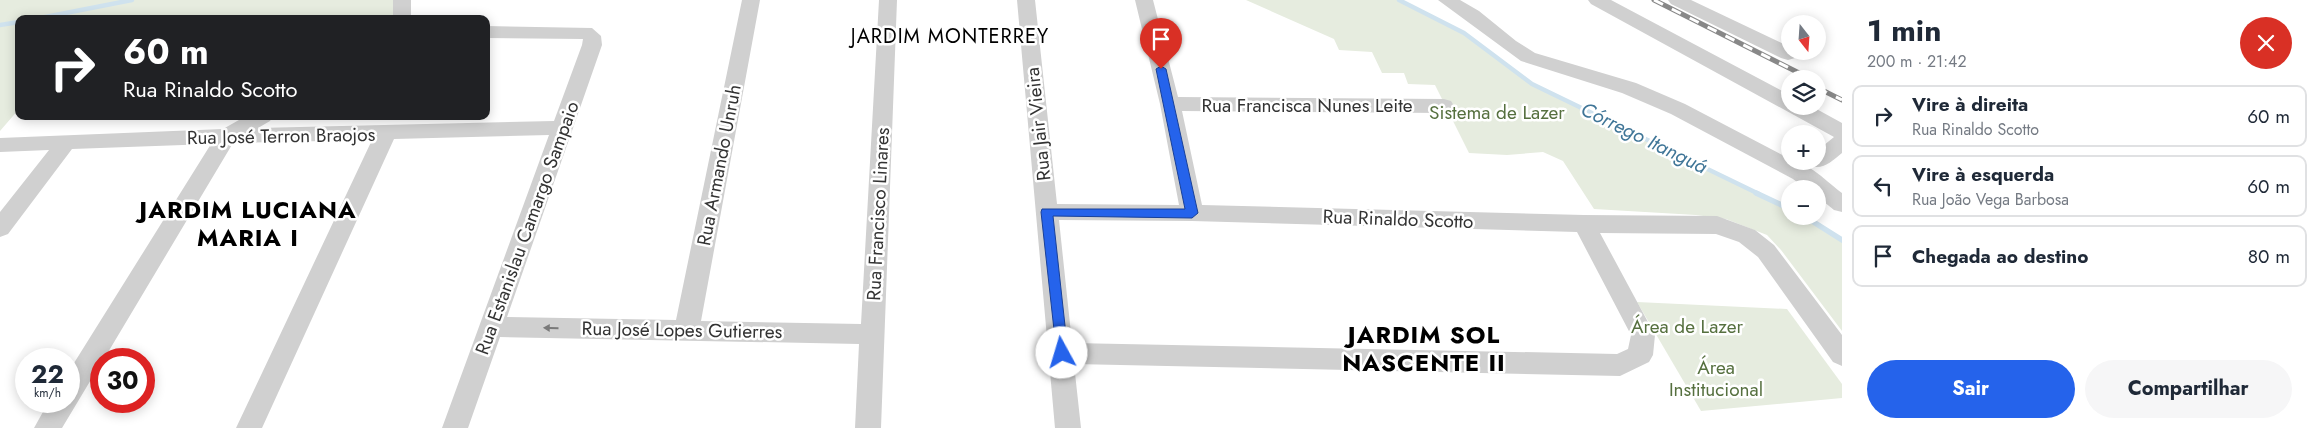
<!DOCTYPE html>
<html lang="pt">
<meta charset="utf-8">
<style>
body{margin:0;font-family:Jost,sans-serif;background:#f6f6f7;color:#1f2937;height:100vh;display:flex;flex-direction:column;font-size:19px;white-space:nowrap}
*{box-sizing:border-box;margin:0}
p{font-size:16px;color:#747a83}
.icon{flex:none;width:28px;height:28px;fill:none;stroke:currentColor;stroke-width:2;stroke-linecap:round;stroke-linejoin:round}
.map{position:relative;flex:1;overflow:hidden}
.sheet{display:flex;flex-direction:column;background:#fff;width:475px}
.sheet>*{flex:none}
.hud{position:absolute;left:15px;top:15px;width:475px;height:105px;border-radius:10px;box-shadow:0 2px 12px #0003;background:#202124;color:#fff;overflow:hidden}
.needle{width:32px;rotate:163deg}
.tools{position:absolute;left:1781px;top:15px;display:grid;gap:10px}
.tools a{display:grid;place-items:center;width:45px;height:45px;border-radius:50%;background:#fff;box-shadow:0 2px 12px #0003;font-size:25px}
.speed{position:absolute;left:15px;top:348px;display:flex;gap:10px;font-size:25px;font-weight:700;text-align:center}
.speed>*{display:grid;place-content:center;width:65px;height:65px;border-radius:50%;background:#fff;box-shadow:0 2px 12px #0003;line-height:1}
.speed small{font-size:12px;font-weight:400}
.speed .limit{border:8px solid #d22;background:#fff;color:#111}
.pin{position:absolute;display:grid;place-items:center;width:42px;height:42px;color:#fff;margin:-51px -21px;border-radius:50% 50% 50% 0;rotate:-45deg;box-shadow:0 0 5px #0007}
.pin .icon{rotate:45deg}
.me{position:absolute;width:55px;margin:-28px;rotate:354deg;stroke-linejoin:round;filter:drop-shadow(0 0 4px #0008)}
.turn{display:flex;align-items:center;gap:18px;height:105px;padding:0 25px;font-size:22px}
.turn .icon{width:65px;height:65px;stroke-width:2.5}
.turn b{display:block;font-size:35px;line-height:42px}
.round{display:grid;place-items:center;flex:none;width:52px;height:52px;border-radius:26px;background:#f6f6f7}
.headline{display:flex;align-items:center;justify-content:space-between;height:85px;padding:0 25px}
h1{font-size:30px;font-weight:700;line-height:38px}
.primary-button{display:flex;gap:10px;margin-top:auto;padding:10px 25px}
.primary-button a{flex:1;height:58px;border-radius:30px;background:#2563eb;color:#fff;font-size:20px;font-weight:700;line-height:58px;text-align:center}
.primary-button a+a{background:#f6f6f7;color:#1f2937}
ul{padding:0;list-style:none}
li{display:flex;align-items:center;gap:15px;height:62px;margin:0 10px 8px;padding:0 15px;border:2px solid #e0e1e3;border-radius:10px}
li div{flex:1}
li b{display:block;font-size:19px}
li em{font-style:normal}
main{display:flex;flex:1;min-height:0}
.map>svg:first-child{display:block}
</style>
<main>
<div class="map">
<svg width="1842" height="428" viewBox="0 0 1842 428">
<rect width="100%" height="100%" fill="#fff"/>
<g fill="#e6ecdf">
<polygon points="0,0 394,0 394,15 390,19 19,19 19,109 0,131"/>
<polygon points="1246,0 1399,0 1464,33 1532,84 1760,193 1790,209 1790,216 1804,216 1842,240 1842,331 1781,250 1767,235 1726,219 1696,215 1594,209 1563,161 1543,152 1507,155 1469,153 1435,85 1408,84 1404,73 1382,73 1372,52 1339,50 1334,39"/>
<polygon points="1637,302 1787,309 1842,384 1842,398 1701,411"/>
</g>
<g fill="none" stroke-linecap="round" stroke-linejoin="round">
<g stroke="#cfe2ee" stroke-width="4.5">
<polyline points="1399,0 1464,33 1532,84 1759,194"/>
<polyline points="35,19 132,0"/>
<polyline points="0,25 19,22"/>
</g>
<g stroke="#cfe2ee" stroke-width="5.5">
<polyline points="1756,193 1790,209"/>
<polyline points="1804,216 1842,240"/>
</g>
<g fill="#d0d0d0" fill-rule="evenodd">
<rect x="393" y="0" width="18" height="19"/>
<polygon points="742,0 760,0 701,321 861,324 879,0 897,0 881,428 855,428 859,344 500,337 468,428 442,428 549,135 394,139 262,428 236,428 372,140 233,143 104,359 101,359 101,363 62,428 34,428 49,401 69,401 69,371 211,144 72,149 8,234 0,237 0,212 49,150 0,152 0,138 223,129 246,116 273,116 270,121 258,128 554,121 582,45 583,39 486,38 486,26 592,28 601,36 602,45 507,317 676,320"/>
<path d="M 1017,0 L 1035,0 L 1057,204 L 1179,205 L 1160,104 L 1135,0 L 1153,0 L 1178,97 L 1444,99 L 1451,101 L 1454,106 L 1451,111 L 1444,113 L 1182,111 L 1202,205 L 1584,215 L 1717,216 L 1755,230 L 1774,245 L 1842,335 L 1842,366 L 1833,362 L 1758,257 L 1739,242 L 1716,234 L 1600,233 L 1655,335 L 1653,355 L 1649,362 L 1620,376 L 1074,364 L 1081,428 L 1055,428 ZM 1059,220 L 1192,221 L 1577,232 L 1631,335 L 1628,349 L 1617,354 L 1072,343 Z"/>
<path d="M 1438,0 L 1460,0 L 1479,11 L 1516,41 L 1535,53 L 1636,83 L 1685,104 L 1790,159 L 1790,161 C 1808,161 1828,183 1842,193 L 1842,212 L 1834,210 L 1818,197 L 1818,189 L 1806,189 L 1793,179 L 1671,114 L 1622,93 L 1521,61 Z"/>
<path d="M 1588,0 L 1611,0 L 1790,95 L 1790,106 L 1811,106 L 1842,123 L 1842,153 C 1832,161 1824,170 1810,166 L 1807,161 L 1818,161 L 1818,150 L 1834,137 L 1591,4 Z"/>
<polygon points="1668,0 1691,0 1790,47 1790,51 1796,51 1798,54 1795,58 1788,60 1781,58 1671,4"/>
</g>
<g stroke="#888" stroke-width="5">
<g id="rail">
<polyline points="1654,0 1811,79"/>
<polyline points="1818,88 1842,100"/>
</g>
</g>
<use href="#rail" stroke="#fff" stroke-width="3" stroke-dasharray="10" stroke-linecap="butt"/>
</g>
<defs><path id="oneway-solid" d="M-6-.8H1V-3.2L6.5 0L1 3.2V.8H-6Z" transform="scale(1.25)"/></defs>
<use fill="#7a7a7a" href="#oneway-solid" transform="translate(551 328) rotate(-179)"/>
<polygon fill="#2563eb" stroke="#184099" points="1161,66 1166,69 1198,213 1192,218 1053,216 1068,353 1066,357 1057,357 1041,212 1042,209 1185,209 1156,69"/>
<g text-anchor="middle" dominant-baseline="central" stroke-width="5" stroke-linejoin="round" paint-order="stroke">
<g font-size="19" fill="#333" stroke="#fff">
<text x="1307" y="105">Rua Francisca Nunes Leite</text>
<text transform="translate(1038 124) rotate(-96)">Rua Jair Vieira</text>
<text transform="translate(281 136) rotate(-1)">Rua José Terron Braojos</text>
<text transform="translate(719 165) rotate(-79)">Rua Armando Unruh</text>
<text transform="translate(878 214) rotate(-87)">Rua Francisco Linares</text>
<text transform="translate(1398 219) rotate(2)">Rua Rinaldo Scotto</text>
<text transform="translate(527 228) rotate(-70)">Rua Estanislau Camargo Sampaio</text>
<text transform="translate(682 330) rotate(1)">Rua José Lopes Gutierres</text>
</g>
<g font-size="19" fill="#56703f" stroke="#fff">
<text x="1497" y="112">Sistema de Lazer</text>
<text x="1687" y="326">Área de Lazer</text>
<text x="1716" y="367">Área<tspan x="1716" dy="22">Institucional</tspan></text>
</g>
<g font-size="20" letter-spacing="1" fill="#000" stroke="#fff">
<text x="950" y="36">JARDIM MONTERREY</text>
</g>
<g font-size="20" font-style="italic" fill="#3f7597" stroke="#fff">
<text transform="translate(1644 138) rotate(26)">Córrego Itanguá</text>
</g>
<g font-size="24" font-weight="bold" letter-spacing="1" fill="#000" stroke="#fff">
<text x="248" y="209">JARDIM LUCIANA<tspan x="248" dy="28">MARIA I</tspan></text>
<text x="1424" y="334">JARDIM SOL<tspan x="1424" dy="28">NASCENTE II</tspan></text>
</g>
</g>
</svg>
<div class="tools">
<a><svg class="needle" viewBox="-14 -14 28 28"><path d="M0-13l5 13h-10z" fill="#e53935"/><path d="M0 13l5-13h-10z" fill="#747a83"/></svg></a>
<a><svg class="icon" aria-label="layers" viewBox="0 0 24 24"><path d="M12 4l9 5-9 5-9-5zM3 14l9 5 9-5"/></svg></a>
<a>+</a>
<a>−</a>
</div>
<div class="speed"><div>22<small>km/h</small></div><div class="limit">30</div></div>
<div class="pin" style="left:1161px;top:69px;background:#d93025"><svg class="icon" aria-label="arrive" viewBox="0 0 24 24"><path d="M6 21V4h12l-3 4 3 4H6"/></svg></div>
<svg class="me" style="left:1062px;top:353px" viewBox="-20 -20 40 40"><circle r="19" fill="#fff"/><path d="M0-13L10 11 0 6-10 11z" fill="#2563eb"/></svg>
<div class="hud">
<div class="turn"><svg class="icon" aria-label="right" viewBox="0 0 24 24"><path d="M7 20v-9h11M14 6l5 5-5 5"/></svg><div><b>60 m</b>Rua Rinaldo Scotto</div></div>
</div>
</div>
<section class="sheet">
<div class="headline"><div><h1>1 min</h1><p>200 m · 21:42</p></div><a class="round" style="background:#d93025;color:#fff"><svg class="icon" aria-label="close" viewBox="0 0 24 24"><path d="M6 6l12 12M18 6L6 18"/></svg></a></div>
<ul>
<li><svg class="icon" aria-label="right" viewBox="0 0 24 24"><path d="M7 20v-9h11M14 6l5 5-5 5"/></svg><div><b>Vire à direita</b><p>Rua Rinaldo Scotto</p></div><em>60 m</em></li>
<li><svg class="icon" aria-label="left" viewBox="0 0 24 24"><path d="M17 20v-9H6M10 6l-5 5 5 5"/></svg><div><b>Vire à esquerda</b><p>Rua João Vega Barbosa</p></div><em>60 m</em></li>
<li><svg class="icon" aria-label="arrive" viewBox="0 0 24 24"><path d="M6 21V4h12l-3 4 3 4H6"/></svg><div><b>Chegada ao destino</b></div><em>80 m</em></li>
</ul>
<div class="primary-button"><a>Sair</a><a>Compartilhar</a></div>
</section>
</main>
